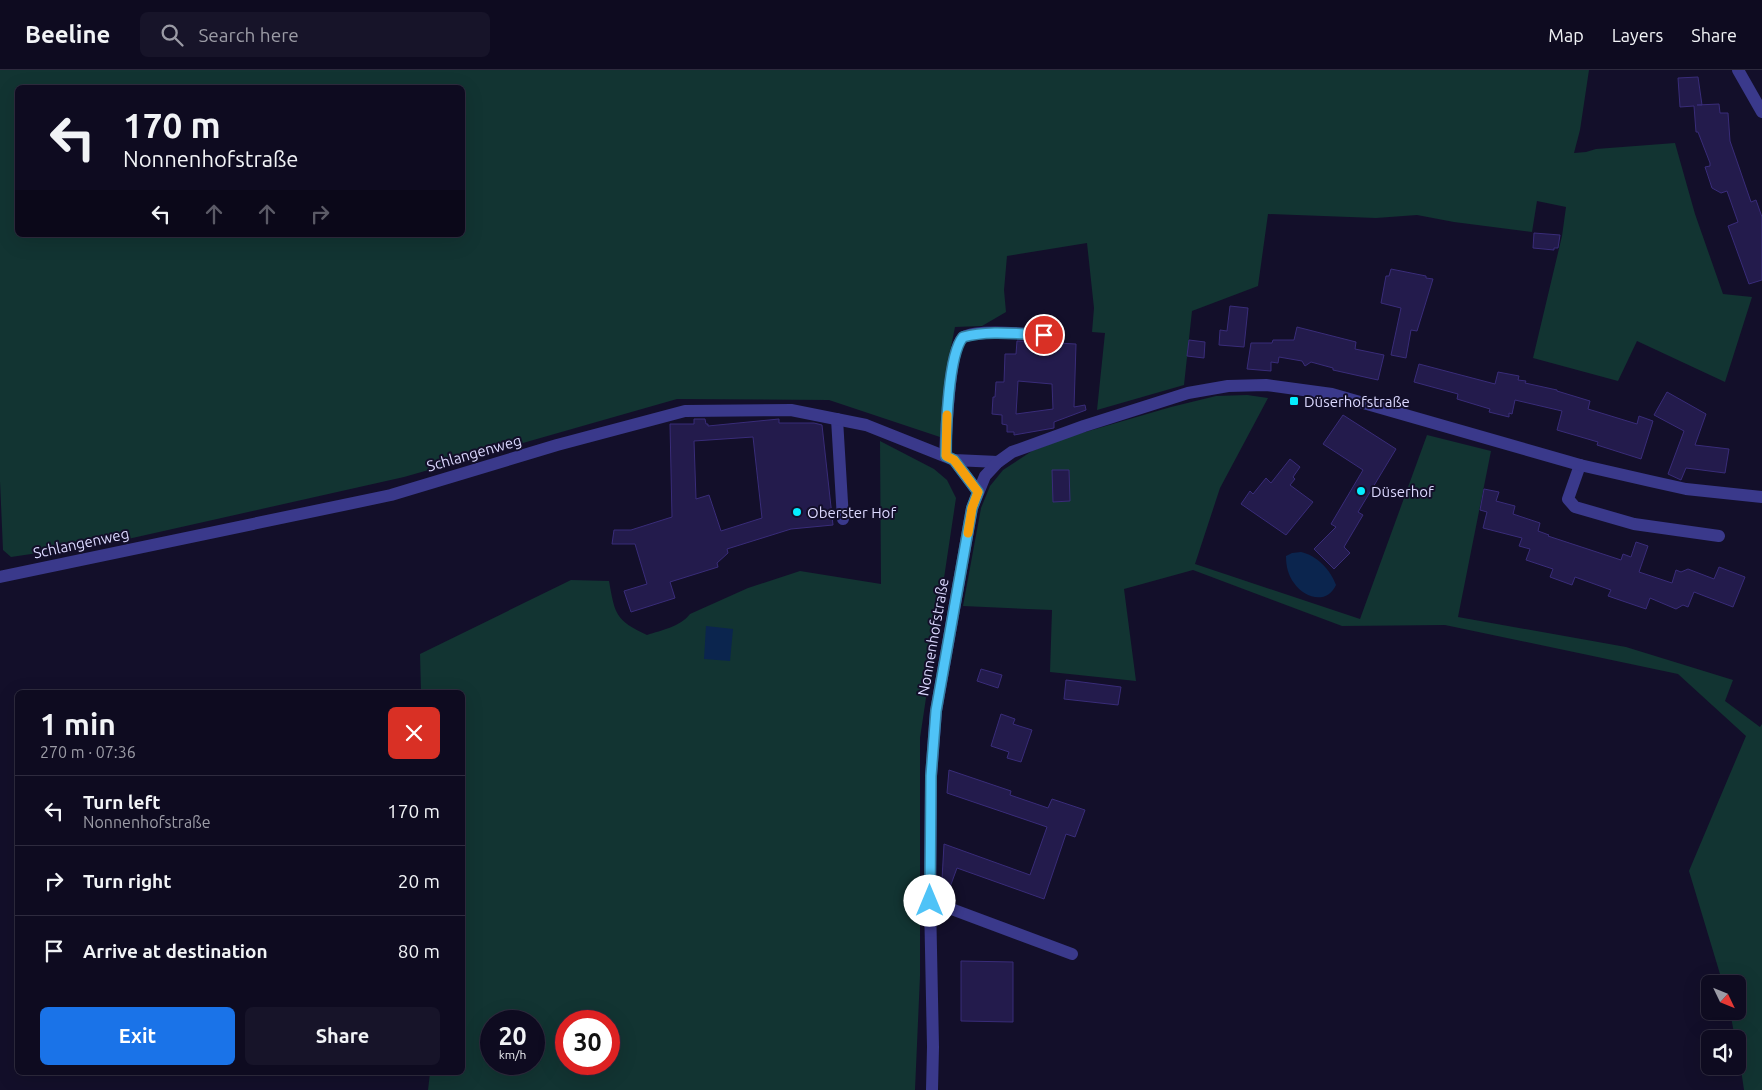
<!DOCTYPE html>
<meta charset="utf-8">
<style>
body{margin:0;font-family:Ubuntu,sans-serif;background:#171429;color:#f1f3f6;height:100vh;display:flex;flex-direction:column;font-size:19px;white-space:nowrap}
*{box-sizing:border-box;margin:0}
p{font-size:16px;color:#9b9ba5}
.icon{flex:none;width:28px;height:28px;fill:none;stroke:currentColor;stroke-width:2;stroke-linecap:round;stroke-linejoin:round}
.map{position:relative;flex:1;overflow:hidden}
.panel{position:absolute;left:15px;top:620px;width:450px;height:385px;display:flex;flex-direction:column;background:#0e0b20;border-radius:8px;box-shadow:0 5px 20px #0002,0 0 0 1px #2e2b3e}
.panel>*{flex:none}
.hud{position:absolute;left:15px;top:15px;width:450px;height:152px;border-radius:8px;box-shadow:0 5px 20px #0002,0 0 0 1px #2e2b3e;background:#0e0b20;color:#f1f3f6;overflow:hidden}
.needle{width:32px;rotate:133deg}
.controls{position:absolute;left:1701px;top:905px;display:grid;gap:10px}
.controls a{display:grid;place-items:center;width:45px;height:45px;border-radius:8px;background:#0e0b20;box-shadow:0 5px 20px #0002,0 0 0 1px #2e2b3e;font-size:25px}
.speed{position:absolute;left:480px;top:940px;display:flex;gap:10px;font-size:25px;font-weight:700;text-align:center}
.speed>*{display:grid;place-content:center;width:65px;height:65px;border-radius:50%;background:#0e0b20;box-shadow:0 5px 20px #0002,0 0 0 1px #2e2b3e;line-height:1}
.speed small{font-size:12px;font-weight:400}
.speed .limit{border:8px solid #d22;background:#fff;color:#111}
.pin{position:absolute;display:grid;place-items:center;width:42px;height:42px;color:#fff;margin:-21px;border:2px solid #fff;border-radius:50%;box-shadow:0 1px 5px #0007}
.me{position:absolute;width:55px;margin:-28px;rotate:0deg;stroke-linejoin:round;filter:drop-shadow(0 0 4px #0008)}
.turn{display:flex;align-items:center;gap:18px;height:105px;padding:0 25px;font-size:22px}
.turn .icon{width:65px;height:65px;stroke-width:2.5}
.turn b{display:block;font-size:35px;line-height:42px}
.lanes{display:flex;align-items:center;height:48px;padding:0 25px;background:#0003;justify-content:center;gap:25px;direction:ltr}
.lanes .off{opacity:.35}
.round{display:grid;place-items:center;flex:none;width:52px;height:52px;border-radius:8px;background:#171429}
.head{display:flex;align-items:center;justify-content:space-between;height:85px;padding:0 25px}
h1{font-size:30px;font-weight:700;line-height:38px}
.primary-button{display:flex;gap:10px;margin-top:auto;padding:10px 25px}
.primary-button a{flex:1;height:58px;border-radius:8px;background:#1a73e8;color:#fff;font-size:20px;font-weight:700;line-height:58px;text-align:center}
.primary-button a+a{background:#171429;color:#f1f3f6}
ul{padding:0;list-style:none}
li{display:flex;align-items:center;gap:15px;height:70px;padding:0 25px;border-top:1px solid #2e2b3e}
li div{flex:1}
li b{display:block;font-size:19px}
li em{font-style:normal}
header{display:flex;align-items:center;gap:30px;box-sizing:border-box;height:70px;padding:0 25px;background:#0e0b20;border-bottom:1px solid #2e2b3e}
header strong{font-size:24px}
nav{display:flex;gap:28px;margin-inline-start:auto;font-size:18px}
.search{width:350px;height:45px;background:#171429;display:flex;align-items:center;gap:12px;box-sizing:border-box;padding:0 18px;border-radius:8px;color:#9b9ba5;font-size:19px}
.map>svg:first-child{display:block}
</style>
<header>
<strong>Beeline</strong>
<div class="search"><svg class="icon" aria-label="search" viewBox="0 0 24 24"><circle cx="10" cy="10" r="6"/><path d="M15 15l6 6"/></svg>Search here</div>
<nav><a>Map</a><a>Layers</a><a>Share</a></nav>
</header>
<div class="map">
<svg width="1762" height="1020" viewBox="0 0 1762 1020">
<rect width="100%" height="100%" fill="#130f2a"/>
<g fill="#123432" fill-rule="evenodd">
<path d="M 0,0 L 1589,0 L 1580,60 L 1574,83 L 1586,82 L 1596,79 L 1675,73 L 1695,144 L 1723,224 L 1752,227 L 1725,312 L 1637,271 L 1618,311 L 1533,288 L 1562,166 L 1566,137 L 1537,131 L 1532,162 L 1454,152 L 1417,145 L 1376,148 L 1268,144 L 1258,216 L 1192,241 L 1184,315 L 1097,340 L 1105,263 L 1092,262 L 1094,238 L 1087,173 L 1007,186 L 1004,220 L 1006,242 L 982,256 L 955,257 L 946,302 L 940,367 L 829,330 L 677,329 L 404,407 L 119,471 L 11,487 L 3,480 L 0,411 ZM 18,18 L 462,18 L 462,165 L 18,165 Z"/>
<polygon points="1247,325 1268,328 1220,418 1195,494 1360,549 1427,365 1491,381 1458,547 1626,577 1733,610 1725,631 1760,657 1762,654 1762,1020 1744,1020 1738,979 1738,969 1735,969 1730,941 1738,941 1738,914 1723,914 1689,801 1746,666 1678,604 1445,555 1342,556 1193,500 1124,519 1136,611 1050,602 1052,540 963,536 981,438 990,416 1003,400 1032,381 1068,367 1171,337 1216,326"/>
<path d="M 880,371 L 934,399 L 947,410 L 956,428 L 920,668 L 920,906 L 915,1020 L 428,1020 L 430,1003 L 462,1002 L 462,622 L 421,622 L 420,584 L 571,510 L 609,511 C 615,544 615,550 647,565 C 662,560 680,557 690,544 L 748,518 L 800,501 L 881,514 ZM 491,951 L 534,951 L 534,994 L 491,994 ZM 566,951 L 609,951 L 609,994 L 566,994 Z"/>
</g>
<g fill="#0b254e">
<path d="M 1301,482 C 1316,485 1331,500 1336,515 C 1327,535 1304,528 1294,513 C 1288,505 1286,496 1286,486 L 1292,483 Z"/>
<polygon points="706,556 733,559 730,591 704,589"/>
</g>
<g fill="#231b4c" stroke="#392c79" fill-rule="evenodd">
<polygon points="1698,7 1702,35 1697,35 1719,34 1720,43 1728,43 1730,71 1751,132 1756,130 1762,147 1762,210 1749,214 1728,156 1738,152 1727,121 1721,123 1712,118 1705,97 1710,96 1710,93 1698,62 1696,62 1694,36 1680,37 1678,8"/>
<polygon points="1534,163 1560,165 1558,178 1554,178 1554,180 1533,178"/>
<polygon points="1391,199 1426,206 1426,208 1433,209 1417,261 1411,260 1406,288 1391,285 1401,238 1381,233 1386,206 1389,206"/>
<polygon points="1230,236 1248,238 1244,277 1219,275 1220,260 1227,261"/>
<polygon points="1297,257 1356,272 1355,279 1384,285 1378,310 1333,300 1333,298 1311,292 1305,296 1302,291 1279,287 1278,293 1271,292 1271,301 1247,299 1251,273 1272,273 1273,270 1294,270"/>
<polygon points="1189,270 1205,272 1204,288 1187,286"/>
<path d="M 1017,271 L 1076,274 L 1074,337 L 1085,335 L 1086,340 L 1054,352 L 1054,358 L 1014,365 L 1014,362 L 1007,362 L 1007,355 L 1002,354 L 1002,345 L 992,344 L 993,327 L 995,327 L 996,312 L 1004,312 L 1005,284 L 1016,284 ZM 1018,311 L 1052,314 L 1053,339 L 1016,344 Z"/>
<polygon points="1419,294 1495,314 1498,302 1519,306 1518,310 1526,311 1525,313 1557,320 1557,321 1590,331 1588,339 1637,354 1639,346 1653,351 1641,389 1597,375 1598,372 1557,360 1562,341 1515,330 1512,344 1509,343 1509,347 1489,342 1490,339 1457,329 1458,324 1414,312"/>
<polygon points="1667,322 1706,344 1695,375 1729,379 1725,403 1686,398 1681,410 1668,404 1684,361 1654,345"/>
<polygon points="1343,345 1396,379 1358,442 1363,445 1344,477 1350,483 1334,499 1314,479 1336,457 1331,454 1363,400 1323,374"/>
<path d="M 694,349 L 705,349 L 706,354 L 708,354 L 708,356 L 779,349 L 779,353 L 814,353 L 822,355 L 833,455 L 791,459 L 727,479 L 728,483 L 717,493 L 718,497 L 670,512 L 675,528 L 631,542 L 624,521 L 647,514 L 635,474 L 612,474 L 614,460 L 631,460 L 672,447 L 670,354 L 694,354 ZM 753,367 L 762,448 L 721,461 L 709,425 L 696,429 L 694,371 Z"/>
<polygon points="1290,389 1300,397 1293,407 1295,409 1290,415 1313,432 1286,465 1241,434 1250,421 1253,424 1266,408 1271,413"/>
<polygon points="1052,400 1069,400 1070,431 1053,432"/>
<polygon points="1484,419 1499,422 1496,431 1515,436 1513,444 1540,453 1538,461 1549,465 1548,466 1621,490 1623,484 1631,487 1636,472 1648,476 1639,502 1672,513 1676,500 1681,502 1688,499 1714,509 1719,497 1745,507 1733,537 1694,522 1688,537 1683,535 1676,539 1650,528 1646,539 1608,526 1611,520 1575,507 1572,515 1550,507 1553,499 1526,490 1530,479 1519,476 1522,468 1483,458 1487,442 1480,440"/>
<polygon points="981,599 1002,605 998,618 977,611"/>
<polygon points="1066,610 1121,617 1118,635 1064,629"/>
<polygon points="1001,644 1015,649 1013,654 1032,660 1021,692 1007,688 1009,682 991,676"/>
<polygon points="949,700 1011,721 1010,725 1048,738 1052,729 1085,740 1075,767 1066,764 1044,829 957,798 946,828 941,827 944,774 1030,805 1047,757 947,723"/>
<polygon points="961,891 1013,892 1013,952 961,951"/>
</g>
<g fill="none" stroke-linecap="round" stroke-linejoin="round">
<g stroke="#3a398b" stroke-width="12">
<polyline points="1738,0 1762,42"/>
<polyline points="837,349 843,449"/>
<path d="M 945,386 C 946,367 949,275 964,267 C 978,259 1026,264 1044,265"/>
<polyline points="954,390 978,422"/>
<polyline points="1580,395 1568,429 1575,437 1634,454 1719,466"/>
<polyline points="0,507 391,425 557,375 685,341 791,340 866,355 954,390 998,392"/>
<polyline points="930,831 1072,884"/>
<polyline points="932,1020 933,977 930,831 931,706 936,641 972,438 985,406 998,392 1012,382 1084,356 1188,323 1228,316 1266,315 1332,324 1580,395 1650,411 1686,419 1762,427"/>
</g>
</g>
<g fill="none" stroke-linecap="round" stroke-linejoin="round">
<g stroke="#337fa1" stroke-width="12">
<path id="route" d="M 930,831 L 931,706 L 936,641 L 972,438 L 978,422 L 954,390 L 946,386 C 946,360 948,285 963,267 C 989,260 1017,264 1044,265"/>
</g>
<use href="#route" stroke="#4fc3f7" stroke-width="9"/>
<polyline stroke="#f59e0b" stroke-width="9" points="947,345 946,386 954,390 978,422 972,438 968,463"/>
</g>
<g fill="#05edff" stroke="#130f2a" stroke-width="2">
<rect x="1289" y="326" width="10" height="10" rx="2.5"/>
<circle cx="1361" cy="421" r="5"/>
<circle cx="797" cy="442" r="5"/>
</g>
<g text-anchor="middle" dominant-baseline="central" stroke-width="4" stroke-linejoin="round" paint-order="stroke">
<g font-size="15" fill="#dcd9ff" stroke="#130f2a" text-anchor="start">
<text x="1304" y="331">Düserhofstraße</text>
<text x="1371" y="421">Düserhof</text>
<text x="807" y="442">Oberster Hof</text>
</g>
<g font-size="15" fill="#dcd9ff" stroke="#130f2a">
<text transform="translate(474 383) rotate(-16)">Schlangenweg</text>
<text transform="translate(81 473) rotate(-12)">Schlangenweg</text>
<text transform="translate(933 567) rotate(-80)">Nonnenhofstraße</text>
</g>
</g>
</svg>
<div class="controls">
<a><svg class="needle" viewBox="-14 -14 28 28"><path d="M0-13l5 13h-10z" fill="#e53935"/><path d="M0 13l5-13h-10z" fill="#9b9ba5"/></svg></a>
<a><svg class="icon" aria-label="sound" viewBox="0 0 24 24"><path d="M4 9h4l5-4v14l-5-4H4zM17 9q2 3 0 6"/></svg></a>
</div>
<div class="speed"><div>20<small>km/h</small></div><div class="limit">30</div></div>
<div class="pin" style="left:1044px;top:265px;background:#d93025"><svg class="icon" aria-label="arrive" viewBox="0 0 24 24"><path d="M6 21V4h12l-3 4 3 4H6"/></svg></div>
<svg class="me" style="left:930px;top:831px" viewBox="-20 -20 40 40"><circle r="19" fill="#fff"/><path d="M0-13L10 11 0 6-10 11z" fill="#4fc3f7"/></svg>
<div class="hud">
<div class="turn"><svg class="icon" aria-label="left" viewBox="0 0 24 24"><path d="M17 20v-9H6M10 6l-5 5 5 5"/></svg><div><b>170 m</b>Nonnenhofstraße</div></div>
<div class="lanes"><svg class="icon" aria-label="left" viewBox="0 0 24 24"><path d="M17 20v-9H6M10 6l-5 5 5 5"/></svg><svg class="icon off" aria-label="ahead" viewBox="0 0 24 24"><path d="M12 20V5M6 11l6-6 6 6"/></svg><svg class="icon off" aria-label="ahead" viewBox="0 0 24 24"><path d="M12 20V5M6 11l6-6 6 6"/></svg><svg class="icon off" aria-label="right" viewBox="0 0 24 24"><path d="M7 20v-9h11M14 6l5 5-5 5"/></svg></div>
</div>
<section class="panel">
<div class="head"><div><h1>1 min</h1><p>270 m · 07:36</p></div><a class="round" style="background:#d93025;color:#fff"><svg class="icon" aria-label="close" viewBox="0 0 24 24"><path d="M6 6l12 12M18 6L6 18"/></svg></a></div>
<ul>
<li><svg class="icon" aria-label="left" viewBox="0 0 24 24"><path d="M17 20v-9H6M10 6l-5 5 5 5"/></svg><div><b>Turn left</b><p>Nonnenhofstraße</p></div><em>170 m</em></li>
<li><svg class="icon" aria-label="right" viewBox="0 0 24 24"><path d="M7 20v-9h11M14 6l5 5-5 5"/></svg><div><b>Turn right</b></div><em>20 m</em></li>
<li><svg class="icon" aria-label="arrive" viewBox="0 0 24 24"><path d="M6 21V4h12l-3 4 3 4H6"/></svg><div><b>Arrive at destination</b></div><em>80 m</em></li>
</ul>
<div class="primary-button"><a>Exit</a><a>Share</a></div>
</section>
</div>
